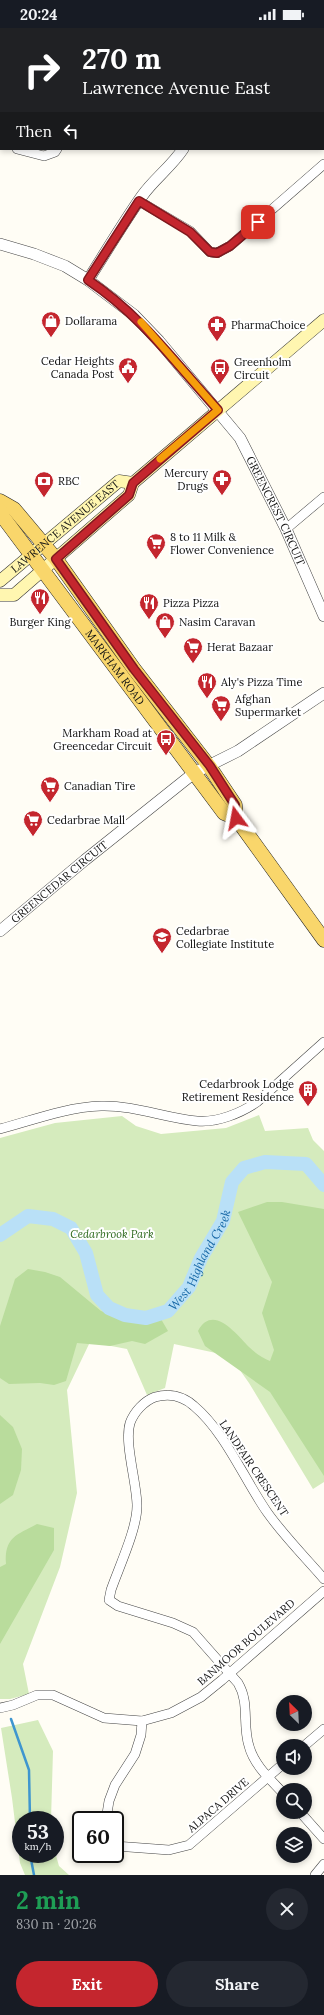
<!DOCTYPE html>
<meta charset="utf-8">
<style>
body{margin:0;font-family:Lora,serif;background:#242831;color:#f1f3f6;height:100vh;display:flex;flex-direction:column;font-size:15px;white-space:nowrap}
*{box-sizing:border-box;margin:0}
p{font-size:13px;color:#9ea1a6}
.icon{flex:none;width:22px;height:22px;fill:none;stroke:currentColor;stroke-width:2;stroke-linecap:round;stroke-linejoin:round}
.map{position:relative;height:1847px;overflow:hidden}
.drawer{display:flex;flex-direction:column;background:#171b24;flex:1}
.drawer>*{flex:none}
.hud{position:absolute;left:0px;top:0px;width:324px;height:122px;box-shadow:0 2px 6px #0003;background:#202124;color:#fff;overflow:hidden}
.needle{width:26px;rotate:336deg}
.fabs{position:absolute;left:276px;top:1667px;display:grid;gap:8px}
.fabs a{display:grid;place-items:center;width:36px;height:36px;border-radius:50%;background:#171b24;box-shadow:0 2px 6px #0003;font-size:20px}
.speed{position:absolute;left:12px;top:1783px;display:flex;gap:8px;font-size:20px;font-weight:700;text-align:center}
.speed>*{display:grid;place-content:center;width:52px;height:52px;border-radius:50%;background:#171b24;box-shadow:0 2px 6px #0003;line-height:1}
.speed small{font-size:10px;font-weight:400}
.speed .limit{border:2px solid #111;border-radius:6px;background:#fff;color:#111}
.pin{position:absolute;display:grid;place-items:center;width:34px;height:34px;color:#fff;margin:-17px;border-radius:8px;box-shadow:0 2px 6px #0006}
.me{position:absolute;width:44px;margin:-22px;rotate:347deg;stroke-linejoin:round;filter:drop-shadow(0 0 3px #0008)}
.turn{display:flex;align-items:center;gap:14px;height:84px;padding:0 16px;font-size:18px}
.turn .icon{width:52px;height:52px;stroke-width:2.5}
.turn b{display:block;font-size:28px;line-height:34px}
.then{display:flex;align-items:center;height:38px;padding:0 16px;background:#0003;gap:8px;font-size:15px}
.round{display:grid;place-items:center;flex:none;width:42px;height:42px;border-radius:21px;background:#242831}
.head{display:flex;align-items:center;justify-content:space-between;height:68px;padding:0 16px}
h1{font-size:24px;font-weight:700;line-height:30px;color:#1e9e55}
.cta{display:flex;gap:8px;margin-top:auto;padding:8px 16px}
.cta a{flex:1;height:46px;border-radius:24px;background:#c4262e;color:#fff;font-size:16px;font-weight:700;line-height:46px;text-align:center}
.cta a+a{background:#242831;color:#f1f3f6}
.status{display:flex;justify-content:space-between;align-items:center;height:28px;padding:0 20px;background:#171b24;direction:ltr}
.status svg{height:11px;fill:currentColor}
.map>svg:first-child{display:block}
</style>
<div class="status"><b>20:24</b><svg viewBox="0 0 49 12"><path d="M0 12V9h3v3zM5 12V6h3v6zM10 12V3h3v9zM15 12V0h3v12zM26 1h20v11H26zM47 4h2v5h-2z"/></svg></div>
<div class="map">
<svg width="324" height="1847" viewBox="0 0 324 1847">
<rect width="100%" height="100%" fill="#fffdf5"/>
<g fill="#d5ebbd">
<polygon points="259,1087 265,1103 308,1100 313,1112 324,1123 324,1454 313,1461 249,1355 230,1328 174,1316 165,1360 147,1367 127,1321 90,1314 67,1362 77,1465 60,1539 23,1636 29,1666 10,1671 0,1671 0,1110 55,1095 122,1088 136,1098 161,1106 226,1100"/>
<polygon points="38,1692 53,1723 51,1792 21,1792 21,1826 55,1826 55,1824 59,1838 69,1847 25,1847 20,1835 12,1770 1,1700"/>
</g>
<g fill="#b9dc9c">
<path d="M 267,1174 L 282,1174 L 324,1181 L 324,1448 L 270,1364 L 205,1318 L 198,1303 C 213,1275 237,1307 249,1319 C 255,1325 263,1330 270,1333 L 274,1322 L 262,1285 L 272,1254 L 238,1184 Z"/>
<polygon points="28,1241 45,1244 60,1249 101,1283 113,1287 152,1287 161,1291 168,1303 145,1316 132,1313 110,1318 77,1315 66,1353 54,1357 40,1355 9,1356 0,1350 0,1298 15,1251"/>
<polygon points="0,1387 13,1399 22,1421 21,1442 13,1467 0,1476"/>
<path d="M 37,1496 L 54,1500 L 54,1522 L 0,1616 L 0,1539 L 6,1536 C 4,1509 17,1507 37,1496 Z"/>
</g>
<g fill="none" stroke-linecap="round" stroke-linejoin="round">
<g stroke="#3f96cf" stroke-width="2.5">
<polyline points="11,1691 29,1742 30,1792"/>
<polyline points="30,1826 34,1847"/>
</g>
<path stroke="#b9e0f7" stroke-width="14" id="s1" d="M 0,1207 L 28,1188 L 53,1191 L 71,1200 L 86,1225 L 97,1267 L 109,1280 L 125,1287 L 146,1290 L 168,1283 L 189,1259 L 201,1230 L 223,1193 L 232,1154 L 244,1140 L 265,1134 L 306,1136 L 324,1157"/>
<g stroke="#444" stroke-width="10">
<g id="minor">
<polyline points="13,1 14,0"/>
<polyline points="323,11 324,12"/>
<polyline points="0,12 1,12"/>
<polyline points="0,116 1,116"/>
<polyline points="17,121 44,128 55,124 57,121"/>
<polyline points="139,173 190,203 210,224 217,225 230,218 324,136"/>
<polyline points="286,501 324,469"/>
<path d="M 0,1101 C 33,1092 67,1079 101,1078 C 134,1077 165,1090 197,1093 C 217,1095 241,1085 257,1074 L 324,1014"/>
<polyline points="0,1680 13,1677 37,1667 53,1667 104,1690 142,1693 171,1685 201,1669 222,1652 324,1563"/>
<polyline points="304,1718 324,1701"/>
<path d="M 283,1765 C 270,1751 254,1737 249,1718 C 242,1696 250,1675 238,1655 L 193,1604 L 173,1595 L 118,1578 L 109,1572 L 111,1562 C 119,1539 137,1501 137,1478 C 137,1455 124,1415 130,1395 C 134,1384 144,1373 155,1369 C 169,1365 183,1368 194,1378 C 225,1404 244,1451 267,1484 C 284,1508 305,1529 324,1551"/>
<polyline points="300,1784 324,1811"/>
<polyline points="106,1792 109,1773 115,1757 135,1726 141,1707 142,1693"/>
<polyline points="115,1818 169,1822 189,1817 283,1736"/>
<polyline points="315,1847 324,1836"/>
</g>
</g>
<g stroke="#444" stroke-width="12">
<g id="tertiary">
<polyline points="161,0 162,1"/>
<path id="s2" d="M 0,216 L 34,226 L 65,238 L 88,252 L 134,287 L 159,313 L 240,410 L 286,501 L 324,588"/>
<path d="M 88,252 C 106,224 123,195 142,168 C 154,151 171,139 183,121"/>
<path id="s3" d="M 0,903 L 85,832 L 194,745 L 238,723 L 324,665"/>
</g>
</g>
<g stroke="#333" stroke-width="13">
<g id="secondary">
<path id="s4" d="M 0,553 L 119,453 L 133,455"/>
<polyline points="0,567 14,567 129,467 133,455 324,292"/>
</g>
</g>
<g stroke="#222" stroke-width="15">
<g id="primary">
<polyline points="0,473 14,481 56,531 134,641 209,738 235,777 236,790"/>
<path id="s5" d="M 0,482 L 3,489 L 224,785 L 236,790 L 324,912"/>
</g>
</g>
<use href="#minor" stroke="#fff" stroke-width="9"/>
<use href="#tertiary" stroke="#fff" stroke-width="11"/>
<use href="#secondary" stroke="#fff6b0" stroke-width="12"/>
<use href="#primary" stroke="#f9d66b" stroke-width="14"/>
</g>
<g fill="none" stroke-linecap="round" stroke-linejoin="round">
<g stroke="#7f191e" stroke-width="10">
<path id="route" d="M 236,790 L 235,777 L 210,738 L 134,641 L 56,531 L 129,467 L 133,455 L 218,382 C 175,335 142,288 88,252 L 139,173 L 190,204 L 210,224 L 217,225 L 230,218 L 258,194"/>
</g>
<use href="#route" stroke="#c4262e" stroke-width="7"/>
<polyline stroke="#f59e0b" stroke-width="7" points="141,294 218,382 160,431"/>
</g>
<defs>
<g id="shop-pin" transform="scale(1)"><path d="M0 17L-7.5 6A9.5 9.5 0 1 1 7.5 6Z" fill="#c4262e" stroke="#fff"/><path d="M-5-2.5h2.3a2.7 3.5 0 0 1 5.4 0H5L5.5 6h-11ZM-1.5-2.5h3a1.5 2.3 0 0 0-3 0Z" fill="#fff"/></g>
<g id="pharmacy-pin" transform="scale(1)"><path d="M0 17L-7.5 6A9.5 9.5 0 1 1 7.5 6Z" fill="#c4262e" stroke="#fff"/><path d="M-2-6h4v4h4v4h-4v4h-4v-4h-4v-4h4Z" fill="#fff"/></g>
<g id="civic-pin" transform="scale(1)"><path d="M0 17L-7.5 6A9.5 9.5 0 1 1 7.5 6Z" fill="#c4262e" stroke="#fff"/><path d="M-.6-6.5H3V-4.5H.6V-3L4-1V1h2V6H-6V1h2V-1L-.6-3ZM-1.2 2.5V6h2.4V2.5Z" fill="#fff"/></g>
<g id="bus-pin" transform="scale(1)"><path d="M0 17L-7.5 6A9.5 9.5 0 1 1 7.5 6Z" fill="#c4262e" stroke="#fff"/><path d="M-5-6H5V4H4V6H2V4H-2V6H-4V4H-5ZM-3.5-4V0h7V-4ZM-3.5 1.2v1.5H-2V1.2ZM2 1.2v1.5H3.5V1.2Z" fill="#fff"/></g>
<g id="bank-pin" transform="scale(1)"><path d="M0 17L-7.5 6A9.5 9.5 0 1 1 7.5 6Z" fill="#c4262e" stroke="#fff"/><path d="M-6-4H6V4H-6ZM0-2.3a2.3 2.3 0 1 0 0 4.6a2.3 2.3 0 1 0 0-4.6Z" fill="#fff"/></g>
<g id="supermarket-pin" transform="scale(1)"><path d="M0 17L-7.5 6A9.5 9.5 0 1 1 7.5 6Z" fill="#c4262e" stroke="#fff"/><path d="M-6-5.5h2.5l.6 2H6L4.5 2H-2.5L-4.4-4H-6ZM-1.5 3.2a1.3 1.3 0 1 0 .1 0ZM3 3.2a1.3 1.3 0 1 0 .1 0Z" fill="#fff"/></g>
<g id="restaurant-pin" transform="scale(1)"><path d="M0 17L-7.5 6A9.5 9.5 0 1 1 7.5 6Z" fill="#c4262e" stroke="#fff"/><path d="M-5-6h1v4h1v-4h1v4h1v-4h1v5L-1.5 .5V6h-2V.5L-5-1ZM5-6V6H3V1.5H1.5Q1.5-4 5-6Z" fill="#fff"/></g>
<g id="school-pin" transform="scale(1)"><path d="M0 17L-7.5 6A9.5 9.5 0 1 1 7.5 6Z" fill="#c4262e" stroke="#fff"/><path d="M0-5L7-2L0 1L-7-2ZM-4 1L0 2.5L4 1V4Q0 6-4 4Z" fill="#fff"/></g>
<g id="building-pin" transform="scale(1)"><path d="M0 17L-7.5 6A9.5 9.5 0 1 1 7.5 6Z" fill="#c4262e" stroke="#fff"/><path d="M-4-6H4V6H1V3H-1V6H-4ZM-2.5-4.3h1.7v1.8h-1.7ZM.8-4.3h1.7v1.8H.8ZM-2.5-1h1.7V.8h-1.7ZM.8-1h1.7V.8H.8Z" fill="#fff"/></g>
</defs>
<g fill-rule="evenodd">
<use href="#shop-pin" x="51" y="293"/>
<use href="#pharmacy-pin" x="217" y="297"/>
<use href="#civic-pin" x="128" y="339"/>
<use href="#bus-pin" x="220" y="340"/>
<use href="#pharmacy-pin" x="222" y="451"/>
<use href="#bank-pin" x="44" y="453"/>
<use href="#supermarket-pin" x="156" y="515"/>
<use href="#restaurant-pin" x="40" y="570"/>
<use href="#restaurant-pin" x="149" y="575"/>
<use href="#shop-pin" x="165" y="594"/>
<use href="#supermarket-pin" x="193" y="619"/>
<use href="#restaurant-pin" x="207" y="654"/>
<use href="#supermarket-pin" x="221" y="677"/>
<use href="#bus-pin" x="166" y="711"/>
<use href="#supermarket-pin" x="50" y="758"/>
<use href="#supermarket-pin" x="33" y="792"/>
<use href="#school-pin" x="162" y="909"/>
<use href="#building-pin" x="308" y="1062"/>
</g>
<g text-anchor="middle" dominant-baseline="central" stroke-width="4" stroke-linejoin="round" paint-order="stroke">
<g font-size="11" fill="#111" stroke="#fff" text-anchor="start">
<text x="65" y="293">Dollarama</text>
<text x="231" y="297">PharmaChoice</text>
<text x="114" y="333" text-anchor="end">Cedar Heights<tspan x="114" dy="13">Canada Post</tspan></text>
<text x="234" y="334">Greenholm<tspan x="234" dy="13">Circuit</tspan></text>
<text x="208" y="445" text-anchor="end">Mercury<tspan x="208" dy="13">Drugs</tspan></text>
<text x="58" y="453">RBC</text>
<text x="170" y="509">8 to 11 Milk &amp;<tspan x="170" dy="13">Flower Convenience</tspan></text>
<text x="163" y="575">Pizza Pizza</text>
<text x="40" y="594" text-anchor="middle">Burger King</text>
<text x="179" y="594">Nasim Caravan</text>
<text x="207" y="619">Herat Bazaar</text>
<text x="221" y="654">Aly's Pizza Time</text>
<text x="235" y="671">Afghan<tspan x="235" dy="13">Supermarket</tspan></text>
<text x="152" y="705" text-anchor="end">Markham Road at<tspan x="152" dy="13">Greencedar Circuit</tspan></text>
<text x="64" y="758">Canadian Tire</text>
<text x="47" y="792">Cedarbrae Mall</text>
<text x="176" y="903">Cedarbrae<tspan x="176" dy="13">Collegiate Institute</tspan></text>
<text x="294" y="1056" text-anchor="end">Cedarbrook Lodge<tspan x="294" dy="13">Retirement Residence</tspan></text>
</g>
<g font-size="11" fill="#111" stroke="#fff">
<text stroke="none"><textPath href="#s2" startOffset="397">GREENCREST CIRCUIT</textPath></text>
<text stroke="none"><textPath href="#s4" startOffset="85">LAWRENCE AVENUE EAST</textPath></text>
<text stroke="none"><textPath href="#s5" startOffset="195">MARKHAM ROAD</textPath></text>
<text stroke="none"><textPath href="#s3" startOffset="77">GREENCEDAR CIRCUIT</textPath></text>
<text transform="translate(254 1440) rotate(56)">LANDFAIR CRESCENT</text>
<text transform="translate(246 1614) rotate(-41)">BANMOOR BOULEVARD</text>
<text transform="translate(218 1777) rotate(-41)">ALPACA DRIVE</text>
</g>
<g font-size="11" font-style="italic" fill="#2f6b1f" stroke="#fff">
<text x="112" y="1206">Cedarbrook Park</text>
</g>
<g font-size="12" font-style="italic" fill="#1768a6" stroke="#fff">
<text stroke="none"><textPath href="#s1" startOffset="292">West Highland Creek</textPath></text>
</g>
</g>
</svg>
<div class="fabs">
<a><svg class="needle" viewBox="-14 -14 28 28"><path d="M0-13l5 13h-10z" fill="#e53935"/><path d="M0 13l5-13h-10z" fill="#9ea1a6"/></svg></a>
<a><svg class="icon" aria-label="sound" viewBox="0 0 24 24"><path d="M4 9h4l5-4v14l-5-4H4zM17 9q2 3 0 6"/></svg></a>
<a><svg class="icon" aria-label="search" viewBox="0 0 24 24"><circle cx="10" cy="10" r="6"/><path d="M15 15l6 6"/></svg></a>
<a><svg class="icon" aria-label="layers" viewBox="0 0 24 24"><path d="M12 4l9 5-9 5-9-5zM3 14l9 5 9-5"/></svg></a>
</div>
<div class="speed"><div>53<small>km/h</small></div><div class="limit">60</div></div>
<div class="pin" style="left:258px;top:194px;background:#d93025"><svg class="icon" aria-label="arrive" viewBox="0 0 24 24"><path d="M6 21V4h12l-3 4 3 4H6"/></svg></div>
<svg class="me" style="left:236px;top:790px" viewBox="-20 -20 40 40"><path d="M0-17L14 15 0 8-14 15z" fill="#c4262e" stroke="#fff" stroke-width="4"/></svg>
<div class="hud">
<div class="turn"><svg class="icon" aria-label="right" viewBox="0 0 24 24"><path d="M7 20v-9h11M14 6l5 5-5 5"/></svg><div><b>270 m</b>Lawrence Avenue East</div></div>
<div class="then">Then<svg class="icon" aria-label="left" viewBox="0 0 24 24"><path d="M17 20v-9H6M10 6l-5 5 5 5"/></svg></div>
</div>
</div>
<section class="drawer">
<div class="head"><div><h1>2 min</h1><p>830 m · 20:26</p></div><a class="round"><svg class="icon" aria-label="close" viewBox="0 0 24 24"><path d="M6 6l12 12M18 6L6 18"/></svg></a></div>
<div class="cta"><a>Exit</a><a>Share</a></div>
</section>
